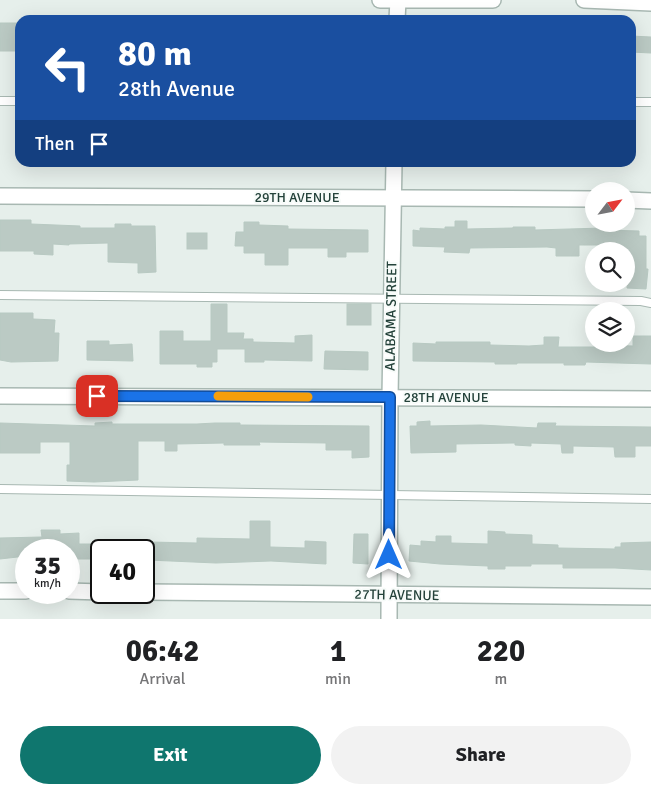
<!DOCTYPE html>
<style>
body{margin:0;font-family:Signika,sans-serif;background:#f2f2f2;color:#202124;height:100vh;display:flex;flex-direction:column;font-size:19px;white-space:nowrap}
*{box-sizing:border-box;margin:0}
p{font-size:16px;color:#757577}
.icon{flex:none;width:28px;height:28px;fill:none;stroke:currentColor;stroke-width:2;stroke-linecap:round;stroke-linejoin:round}
.map{position:relative;height:619px;overflow:hidden}
.drawer{display:flex;flex-direction:column;background:#fff;flex:1}
.drawer>*{flex:none}
.banner{position:absolute;left:15px;top:15px;width:621px;height:152px;border-radius:15px;box-shadow:0 5px 20px #0002;background:#1a4fa0;color:#fff;overflow:hidden}
.needle{width:32px;rotate:58deg}
.tools{position:absolute;left:585px;top:182px;display:grid;gap:10px}
.tools a{display:grid;place-items:center;width:50px;height:50px;border-radius:50%;background:#fff;box-shadow:0 5px 20px #0002;font-size:25px}
.speed{position:absolute;left:15px;top:539px;display:flex;gap:10px;font-size:25px;font-weight:700;text-align:center}
.speed>*{display:grid;place-content:center;width:65px;height:65px;border-radius:50%;background:#fff;box-shadow:0 5px 20px #0002;line-height:1}
.speed small{font-size:12px;font-weight:400}
.speed .limit{border:2px solid #111;border-radius:8px;background:#fff;color:#111}
.pin{position:absolute;display:grid;place-items:center;width:42px;height:42px;color:#fff;margin:-21px;border-radius:10px;box-shadow:0 2px 8px #0006}
.me{position:absolute;width:55px;margin:-28px;rotate:0deg;stroke-linejoin:round;filter:drop-shadow(0 0 4px #0008)}
.turn{display:flex;align-items:center;gap:18px;height:105px;padding:0 20px;font-size:22px}
.turn .icon{width:65px;height:65px;stroke-width:2.5}
.turn b{display:block;font-size:35px;line-height:42px}
.then{display:flex;align-items:center;height:48px;padding:0 20px;background:#0003;gap:10px;font-size:19px}
.eta{display:flex;justify-content:space-evenly;align-items:center;height:85px;text-align:center}
.eta b{font-size:30px;font-weight:700;line-height:35px}
.cta{display:flex;gap:10px;margin-top:auto;padding:10px 20px}
.cta a{flex:1;height:58px;border-radius:30px;background:#0f766e;color:#fff;font-size:20px;font-weight:700;line-height:58px;text-align:center}
.cta a+a{background:#f2f2f2;color:#202124}
.map>svg:first-child{display:block}
</style>
<div class="map">
<svg width="651" height="619" viewBox="0 0 651 619">
<rect width="100%" height="100%" fill="#e6efeb"/>
<g fill="#bbcac4" stroke="#b8c9c2">
<rect x="0" y="23" width="20" height="28"/>
<polygon points="631,36 651,37 651,53 631,52"/>
<polygon points="0,220 31,220 31,224 80,226 80,228 115,228 115,224 131,224 131,226 155,226 156,272 138,273 138,263 108,262 108,243 69,244 69,245 53,244 53,255 34,254 34,251 0,251"/>
<polygon points="455,221 467,221 467,229 513,228 513,227 535,227 535,230 603,228 604,230 639,231 639,236 646,236 646,269 648,269 646,289 627,288 630,258 626,258 626,251 618,251 618,245 579,245 579,256 556,256 556,248 547,247 470,248 469,253 444,252 445,247 413,246 413,230 420,231 420,228 445,229 445,227 455,227"/>
<polygon points="244,222 259,222 259,225 288,226 288,229 368,230 368,252 346,252 346,257 328,257 328,248 288,248 288,265 265,265 265,253 244,253 244,246 235,246 236,232 244,232"/>
<rect x="187" y="233" width="20" height="16"/>
<polygon points="211,304 227,304 227,333 244,333 243,339 253,339 253,342 295,343 295,336 312,335 312,361 264,360 264,362 245,362 245,349 217,349 217,362 212,362 212,367 197,367 197,364 160,364 160,331 183,331 183,341 211,341"/>
<rect x="347" y="304" width="24" height="21"/>
<polygon points="0,313 33,313 33,319 55,320 54,333 59,333 58,361 11,362 0,360"/>
<polygon points="633,336 651,336 651,364 586,362 585,365 564,365 564,363 517,363 517,364 495,364 495,362 413,361 413,343 436,344 436,342 490,342 490,345 529,346 544,345 544,337 559,337 558,347 599,347 599,345 633,346"/>
<polygon points="87,341 109,341 109,345 132,344 133,361 87,360"/>
<polygon points="325,351 368,352 368,370 324,369"/>
<polygon points="430,421 430,426 481,425 537,428 538,423 556,423 555,426 651,427 651,446 635,446 635,457 615,457 614,447 573,446 573,453 562,453 561,444 531,443 531,446 515,445 515,443 456,444 456,452 411,453 410,426 417,426 417,422"/>
<polygon points="112,422 112,424 197,424 215,423 240,423 240,425 369,426 369,457 352,458 352,450 326,450 326,443 259,442 260,445 224,445 224,443 177,444 177,451 165,451 165,441 138,441 138,480 94,482 67,481 67,465 70,465 70,442 40,442 40,453 0,453 0,423 95,426 95,423"/>
<polygon points="250,521 270,521 270,547 305,548 305,541 326,542 326,564 271,561 216,563 148,560 148,542 197,543 197,538 250,539"/>
<polygon points="41,530 60,530 60,534 79,533 79,544 101,544 101,559 72,559 72,550 26,550 26,556 0,559 0,538 42,537"/>
<polygon points="488,531 505,532 505,534 532,535 532,544 558,545 558,548 615,549 615,547 621,547 621,543 651,542 651,570 615,568 563,568 563,564 531,564 531,566 505,566 505,569 488,569 488,566 440,564 409,561 410,545 421,546 421,541 436,542 436,536 451,536 451,543 488,544"/>
<polygon points="354,534 368,534 368,564 353,563"/>
</g>
<g fill="none" stroke-linecap="round" stroke-linejoin="round">
<g stroke="#a8b8b2" stroke-width="10">
<g id="service">
<polyline points="0,101 20,101"/>
<polyline points="631,102 651,102"/>
<polyline points="0,295 641,301 651,303"/>
<polyline points="0,489 651,499"/>
</g>
</g>
<g stroke="#a8b8b2" stroke-width="18">
<g id="minor">
<polyline points="380,0 493,0"/>
<polyline points="584,0 651,3"/>
<polyline points="0,196 594,199"/>
<polyline points="626,200 651,201"/>
<polyline points="0,396 651,399"/>
<polyline points="0,591 26,591"/>
<polyline points="69,591 101,592"/>
<polyline points="144,592 651,597"/>
</g>
</g>
<g stroke="#a8b8b2" stroke-width="18">
<g id="tertiary">
<polyline points="397,20 398,0"/>
<polyline points="389,619 390,397 394,162"/>
</g>
</g>
<use href="#service" stroke="#fff" stroke-width="8"/>
<use href="#minor" stroke="#fff" stroke-width="15"/>
<use href="#tertiary" stroke="#fff" stroke-width="15"/>
</g>
<g fill="none" stroke-linecap="round" stroke-linejoin="round">
<g stroke="#114b97" stroke-width="12">
<polyline id="route" points="97,396 390,397 389,555"/>
</g>
<use href="#route" stroke="#1a73e8" stroke-width="9"/>
<polyline stroke="#f59e0b" stroke-width="9" points="218,396 308,397"/>
</g>
<g text-anchor="middle" dominant-baseline="central" stroke-width="4" stroke-linejoin="round" paint-order="stroke">
<g font-size="14" fill="#24423a" stroke="#f7fbf9">
<text x="297" y="197">29TH AVENUE</text>
<text transform="translate(391 316) rotate(-89)">ALABAMA STREET</text>
<text x="446" y="397">28TH AVENUE</text>
<text transform="translate(397 595) rotate(1)">27TH AVENUE</text>
</g>
</g>
</svg>
<div class="tools">
<a><svg class="needle" viewBox="-14 -14 28 28"><path d="M0-13l5 13h-10z" fill="#e53935"/><path d="M0 13l5-13h-10z" fill="#757577"/></svg></a>
<a><svg class="icon" aria-label="search" viewBox="0 0 24 24"><circle cx="10" cy="10" r="6"/><path d="M15 15l6 6"/></svg></a>
<a><svg class="icon" aria-label="layers" viewBox="0 0 24 24"><path d="M12 4l9 5-9 5-9-5zM3 14l9 5 9-5"/></svg></a>
</div>
<div class="speed"><div>35<small>km/h</small></div><div class="limit">40</div></div>
<div class="pin" style="left:97px;top:396px;background:#d93025"><svg class="icon" aria-label="arrive" viewBox="0 0 24 24"><path d="M6 21V4h12l-3 4 3 4H6"/></svg></div>
<svg class="me" style="left:389px;top:555px" viewBox="-20 -20 40 40"><path d="M0-17L14 15 0 8-14 15z" fill="#1a73e8" stroke="#fff" stroke-width="4"/></svg>
<div class="banner">
<div class="turn"><svg class="icon" aria-label="left" viewBox="0 0 24 24"><path d="M17 20v-9H6M10 6l-5 5 5 5"/></svg><div><b>80 m</b>28th Avenue</div></div>
<div class="then">Then<svg class="icon" aria-label="arrive" viewBox="0 0 24 24"><path d="M6 21V4h12l-3 4 3 4H6"/></svg></div>
</div>
</div>
<section class="drawer">
<div class="eta">
<div><b>06:42</b><p>Arrival</p></div>
<div><b>1</b><p>min</p></div>
<div><b>220</b><p>m</p></div>
</div>
<div class="cta"><a>Exit</a><a>Share</a></div>
</section>
